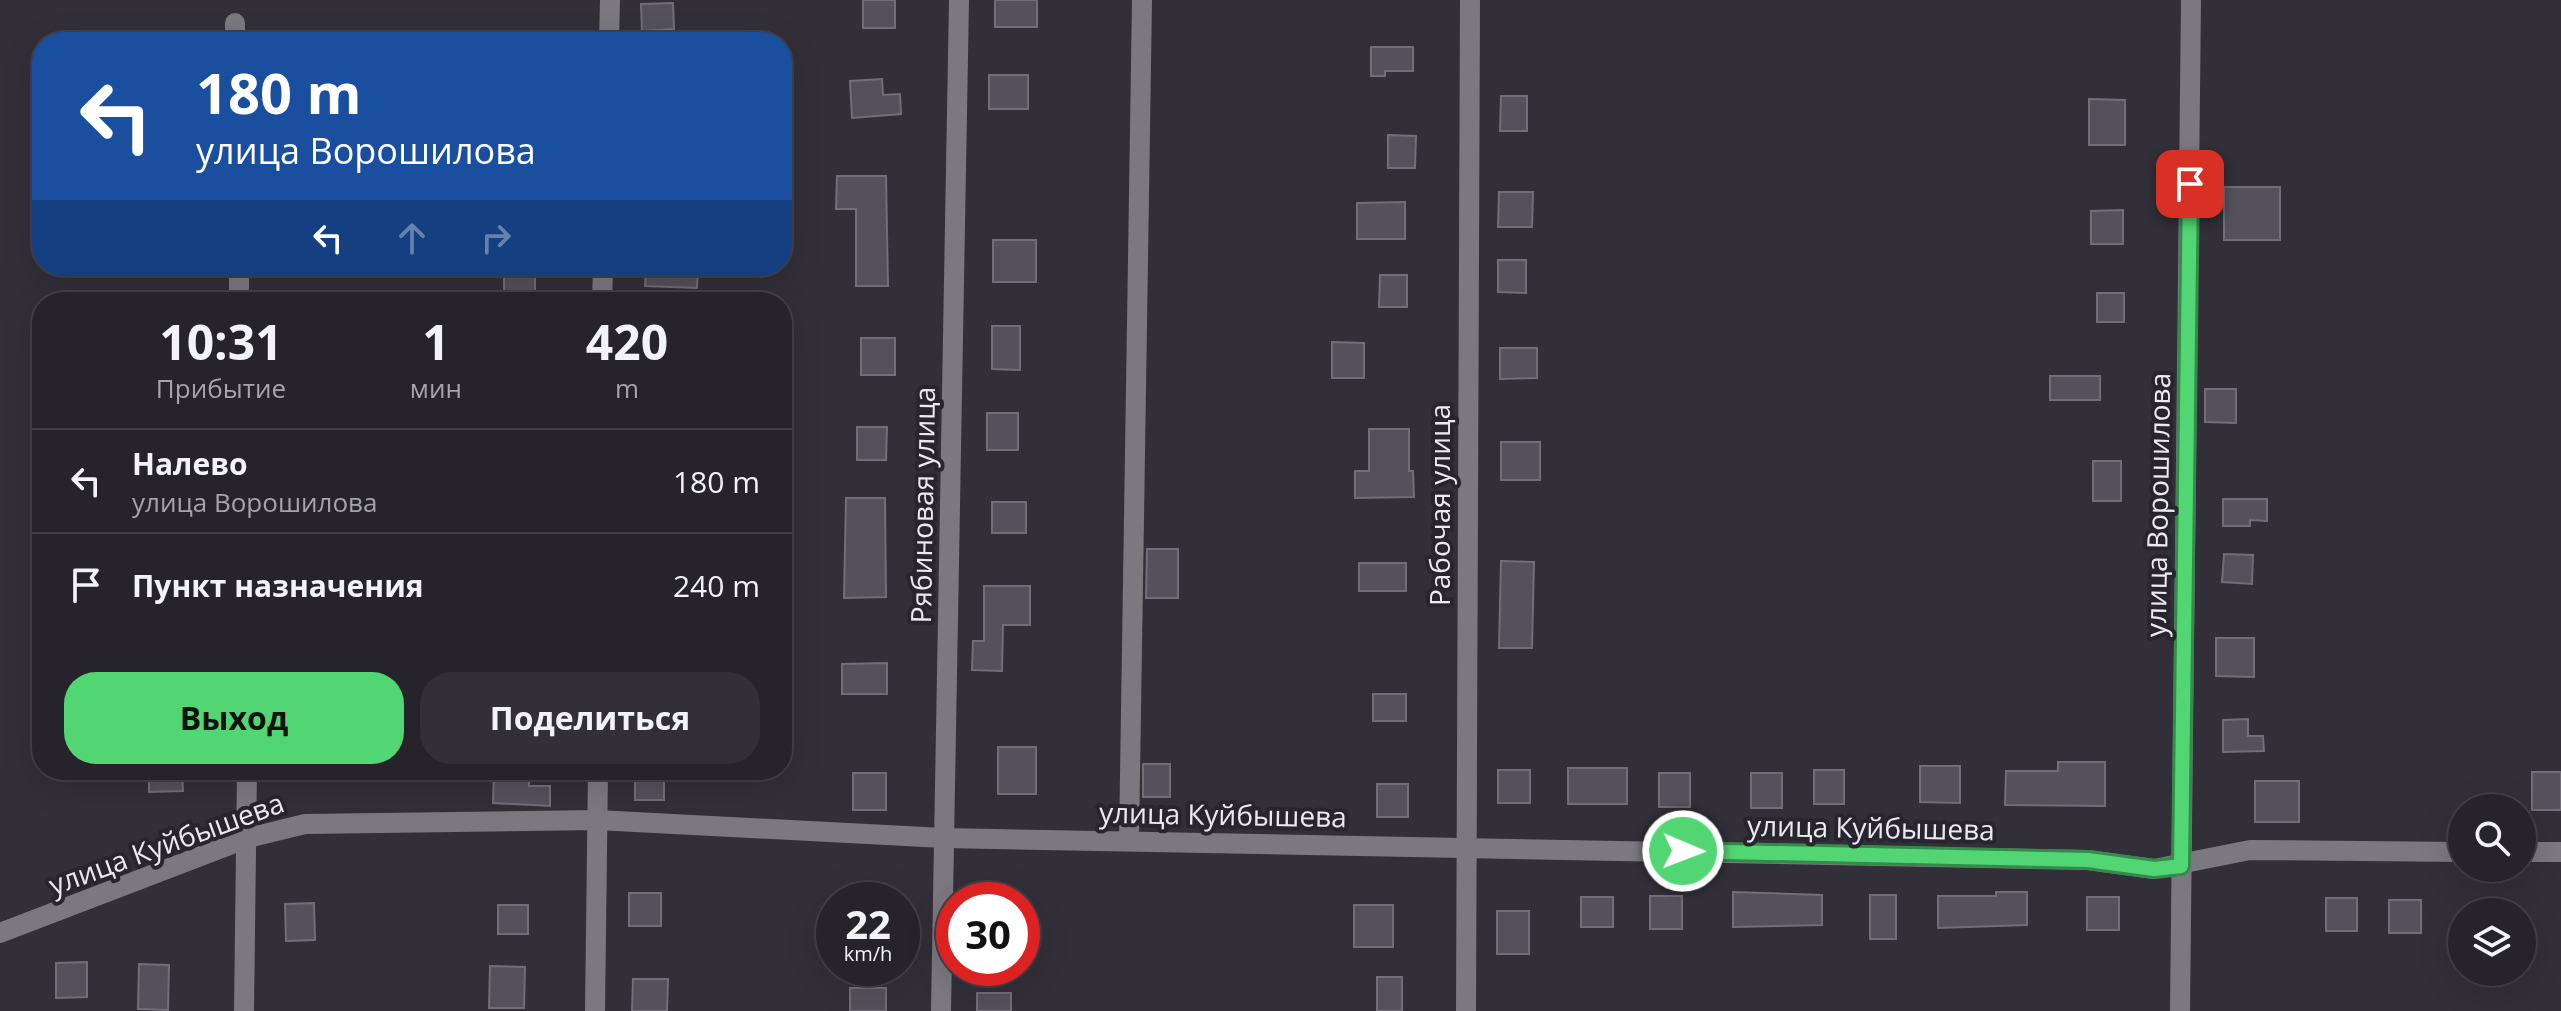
<!DOCTYPE html>
<html lang="ru">
<meta charset="utf-8">
<style>
body{margin:0;font-family:"Open Sans",sans-serif;background:#322f37;color:#f1f3f6;height:100vh;display:flex;flex-direction:column;font-size:30px;white-space:nowrap}
*{box-sizing:border-box;margin:0}
p{font-size:26px;color:#a4a4a9}
.icon{flex:none;width:44px;height:44px;fill:none;stroke:currentColor;stroke-width:2;stroke-linecap:round;stroke-linejoin:round}
.map{position:relative;flex:1;overflow:hidden}
.panel{position:absolute;left:32px;top:292px;width:760px;height:488px;display:flex;flex-direction:column;background:#26232b;border-radius:32px;box-shadow:0 8px 32px #0002,0 0 0 2px #424047}
.panel>*{flex:none}
.top-card{position:absolute;left:32px;top:32px;width:760px;height:244px;border-radius:32px;box-shadow:0 8px 32px #0002,0 0 0 2px #424047;background:#1a4fa0;color:#fff;overflow:hidden}
.fabs{position:absolute;left:2448px;top:794px;display:grid;gap:16px}
.fabs a{display:grid;place-items:center;width:88px;height:88px;border-radius:50%;background:#26232b;box-shadow:0 8px 32px #0002,0 0 0 2px #424047;font-size:40px}
.speed{position:absolute;left:816px;top:882px;display:flex;gap:16px;font-size:40px;font-weight:700;text-align:center}
.speed>*{display:grid;place-content:center;width:104px;height:104px;border-radius:50%;background:#26232b;box-shadow:0 8px 32px #0002,0 0 0 2px #424047;line-height:1}
.speed small{font-size:20px;font-weight:400}
.speed .limit{border:12px solid #d22;background:#fff;color:#111}
.pin{position:absolute;display:grid;place-items:center;width:68px;height:68px;color:#fff;margin:-34px;border-radius:16px;box-shadow:0 4px 12px #0006}
.me{position:absolute;width:88px;margin:-44px;rotate:91deg;stroke-linejoin:round;filter:drop-shadow(0 0 6px #0008)}
.turn{display:flex;align-items:center;gap:28px;height:168px;padding:0 32px;font-size:36px}
.turn .icon{width:104px;height:104px;stroke-width:2.5}
.turn b{display:block;font-size:56px;line-height:68px}
.lanes{display:flex;align-items:center;height:76px;padding:0 32px;background:#0003;justify-content:center;gap:40px;direction:ltr}
.lanes .off{opacity:.35}
.eta{display:flex;justify-content:space-evenly;align-items:center;height:136px;text-align:center}
.eta b{font-size:48px;font-weight:700;line-height:56px}
.primary-button{display:flex;gap:16px;margin-top:auto;padding:16px 32px}
.primary-button a{flex:1;height:92px;border-radius:32px;background:#52d673;color:#111;font-size:32px;font-weight:700;line-height:92px;text-align:center}
.primary-button a+a{background:#322f37;color:#f1f3f6}
ul{padding:0;list-style:none}
li{display:flex;align-items:center;gap:24px;height:104px;padding:0 32px;border-top:2px solid #424047}
li div{flex:1}
li b{display:block;font-size:30px}
li em{font-style:normal}
.map>svg:first-child{display:block}
</style>
<div class="map">
<svg width="2561" height="1011" viewBox="0 0 2561 1011">
<rect width="100%" height="100%" fill="#322f39"/>
<g fill="#54515c" stroke="#716e79" stroke-width="2">
<rect x="863" y="0" width="32" height="28"/>
<rect x="995" y="0" width="42" height="27"/>
<polygon points="673,3 674,29 642,31 641,4"/>
<polygon points="1371,47 1413,47 1413,71 1385,71 1385,76 1371,76"/>
<rect x="989" y="75" width="39" height="34"/>
<polygon points="882,79 883,95 900,94 901,114 852,118 850,81"/>
<polygon points="1501,96 1527,96 1527,131 1500,131"/>
<polygon points="2089,99 2125,100 2125,145 2089,145"/>
<polygon points="1388,135 1416,136 1415,168 1388,168"/>
<polygon points="837,176 886,176 888,286 856,286 856,209 836,209"/>
<rect x="2224" y="187" width="56" height="53"/>
<polygon points="1499,192 1533,192 1532,227 1498,227"/>
<polygon points="1405,202 1405,239 1357,239 1357,203"/>
<polygon points="2123,210 2123,244 2091,244 2091,211"/>
<rect x="993" y="240" width="43" height="42"/>
<polygon points="1498,260 1526,260 1526,293 1498,292"/>
<rect x="504" y="266" width="31" height="36"/>
<polygon points="646,266 698,266 697,288 645,286"/>
<polygon points="1380,275 1407,275 1407,307 1379,307"/>
<rect x="2097" y="293" width="27" height="29"/>
<polygon points="992,326 1020,326 1020,370 992,369"/>
<rect x="861" y="338" width="34" height="37"/>
<polygon points="1332,342 1364,343 1364,378 1332,378"/>
<polygon points="1500,348 1537,348 1537,378 1500,379"/>
<rect x="2050" y="376" width="50" height="24"/>
<polygon points="2205,389 2236,389 2236,423 2205,422"/>
<rect x="987" y="413" width="31" height="37"/>
<polygon points="857,427 887,427 886,460 857,460"/>
<polygon points="1369,429 1409,429 1409,471 1413,471 1414,497 1355,498 1355,471 1369,471"/>
<rect x="1501" y="442" width="39" height="38"/>
<rect x="2093" y="461" width="28" height="40"/>
<polygon points="846,498 885,498 886,597 844,598"/>
<polygon points="2223,499 2267,499 2267,521 2250,520 2250,526 2223,526"/>
<rect x="992" y="502" width="34" height="31"/>
<polygon points="1147,549 1178,549 1178,598 1146,598"/>
<polygon points="2224,554 2253,555 2252,584 2222,582"/>
<polygon points="1501,561 1534,562 1532,648 1499,648"/>
<rect x="1359" y="563" width="47" height="28"/>
<polygon points="984,586 1030,586 1030,625 1003,625 1002,671 972,670 973,641 984,641"/>
<polygon points="2216,638 2254,638 2254,677 2216,676"/>
<polygon points="887,663 887,694 842,694 842,664"/>
<rect x="1373" y="694" width="33" height="27"/>
<polygon points="2248,719 2248,736 2263,736 2264,751 2223,752 2223,720"/>
<rect x="998" y="747" width="38" height="47"/>
<polygon points="2058,762 2105,762 2105,806 2005,805 2006,771 2058,771"/>
<rect x="1143" y="764" width="27" height="33"/>
<polygon points="1920,766 1960,766 1960,803 1920,802"/>
<rect x="1568" y="768" width="59" height="36"/>
<polygon points="149,770 182,770 183,791 149,792"/>
<polygon points="494,770 529,770 529,786 550,786 550,806 493,803"/>
<rect x="635" y="770" width="29" height="30"/>
<rect x="1498" y="770" width="32" height="33"/>
<rect x="1814" y="770" width="30" height="34"/>
<rect x="2532" y="772" width="29" height="38"/>
<rect x="853" y="773" width="33" height="37"/>
<rect x="1659" y="773" width="31" height="34"/>
<rect x="1751" y="773" width="31" height="35"/>
<rect x="2255" y="781" width="44" height="41"/>
<rect x="1377" y="784" width="31" height="33"/>
<polygon points="1733,892 1822,895 1822,925 1733,927"/>
<polygon points="1996,892 2027,892 2027,925 1938,928 1938,896 1996,896"/>
<rect x="629" y="893" width="32" height="33"/>
<rect x="1870" y="895" width="26" height="44"/>
<rect x="1650" y="896" width="32" height="33"/>
<rect x="1581" y="897" width="32" height="30"/>
<rect x="2087" y="897" width="32" height="33"/>
<rect x="2326" y="898" width="31" height="33"/>
<rect x="2389" y="900" width="32" height="33"/>
<polygon points="314,903 315,940 286,941 285,904"/>
<rect x="498" y="905" width="30" height="29"/>
<rect x="1354" y="905" width="39" height="42"/>
<rect x="1497" y="911" width="32" height="43"/>
<polygon points="87,962 87,997 56,998 56,963"/>
<polygon points="139,964 169,965 168,1010 138,1009"/>
<polygon points="490,966 525,967 524,1008 489,1008"/>
<rect x="1377" y="977" width="25" height="34"/>
<polygon points="633,979 668,979 667,1011 632,1011"/>
<rect x="850" y="988" width="36" height="23"/>
<rect x="977" y="993" width="34" height="18"/>
</g>
<g fill="none" stroke-linecap="round" stroke-linejoin="round">
<g stroke="#7b797f" stroke-width="20">
<polyline points="235,23 235,42"/>
<polyline points="609,42 610,0"/>
<polyline points="239,266 239,302"/>
<polyline points="602,302 603,266"/>
<polyline points="1129,841 1142,0"/>
<polyline points="2522,852 2561,852"/>
<polyline points="0,933 248,838 305,824 597,820 944,838 2088,860 2154,869 2250,850 2462,852"/>
<polyline points="244,1011 247,770"/>
<polyline points="595,1011 598,770"/>
<polyline points="941,1011 959,0"/>
<polyline points="1466,1011 1470,0"/>
<polyline points="2180,1011 2191,0"/>
</g>
</g>
<g fill="none" stroke-linecap="round" stroke-linejoin="round">
<g stroke="#358b4b" stroke-width="20">
<polyline id="route" points="1683,851 2088,860 2154,869 2181,866 2190,184"/>
</g>
<use href="#route" stroke="#52d673" stroke-width="14"/>
</g>
<g text-anchor="middle" dominant-baseline="central" stroke-width="8" stroke-linejoin="round" paint-order="stroke">
<g font-size="28" fill="#eceaf1" stroke="#28252f">
<text transform="translate(922 505) rotate(-89)">Рябиновая улица</text>
<text transform="translate(1439 505) rotate(-90)">Рабочая улица</text>
<text transform="translate(2157 505) rotate(-89)">улица Ворошилова</text>
<text transform="translate(1223 814) rotate(1)">улица Куйбышева</text>
<text transform="translate(1871 827) rotate(1)">улица Куйбышева</text>
<text transform="translate(166 843) rotate(-20)">улица Куйбышева</text>
</g>
</g>
</svg>
<div class="fabs">
<a><svg class="icon" aria-label="search" viewBox="0 0 24 24"><circle cx="10" cy="10" r="6"/><path d="M15 15l6 6"/></svg></a>
<a><svg class="icon" aria-label="layers" viewBox="0 0 24 24"><path d="M12 4l9 5-9 5-9-5zM3 14l9 5 9-5"/></svg></a>
</div>
<div class="speed"><div>22<small>km/h</small></div><div class="limit">30</div></div>
<div class="pin" style="left:2190px;top:184px;background:#d93025"><svg class="icon" aria-label="arrive" viewBox="0 0 24 24"><path d="M6 21V4h12l-3 4 3 4H6"/></svg></div>
<svg class="me" style="left:1683px;top:851px" viewBox="-20 -20 40 40"><circle r="17" fill="#52d673" stroke="#fff" stroke-width="3"/><path d="M0-11L8 9 0 5-8 9z" fill="#fff"/></svg>
<div class="top-card">
<div class="turn"><svg class="icon" aria-label="left" viewBox="0 0 24 24"><path d="M17 20v-9H6M10 6l-5 5 5 5"/></svg><div><b>180 m</b>улица Ворошилова</div></div>
<div class="lanes"><svg class="icon" aria-label="left" viewBox="0 0 24 24"><path d="M17 20v-9H6M10 6l-5 5 5 5"/></svg><svg class="icon off" aria-label="ahead" viewBox="0 0 24 24"><path d="M12 20V5M6 11l6-6 6 6"/></svg><svg class="icon off" aria-label="right" viewBox="0 0 24 24"><path d="M7 20v-9h11M14 6l5 5-5 5"/></svg></div>
</div>
<section class="panel">
<div class="eta">
<div><b>10:31</b><p>Прибытие</p></div>
<div><b>1</b><p>мин</p></div>
<div><b>420</b><p>m</p></div>
</div>
<ul>
<li><svg class="icon" aria-label="left" viewBox="0 0 24 24"><path d="M17 20v-9H6M10 6l-5 5 5 5"/></svg><div><b>Налево</b><p>улица Ворошилова</p></div><em>180 m</em></li>
<li><svg class="icon" aria-label="arrive" viewBox="0 0 24 24"><path d="M6 21V4h12l-3 4 3 4H6"/></svg><div><b>Пункт назначения</b></div><em>240 m</em></li>
</ul>
<div class="primary-button"><a>Выход</a><a>Поделиться</a></div>
</section>
</div>
